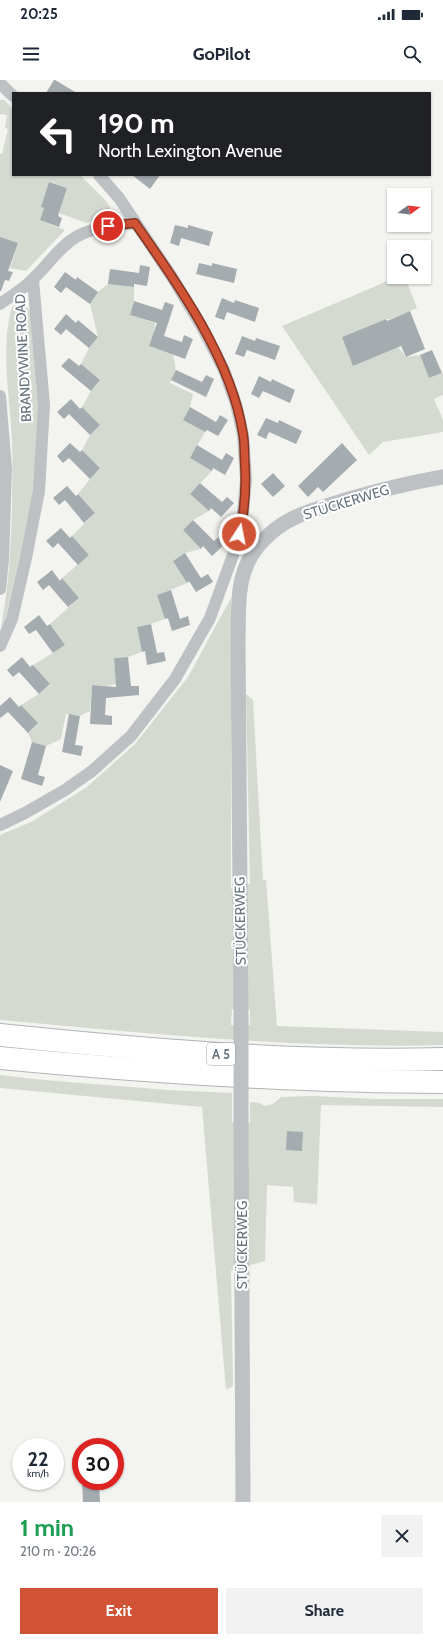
<!DOCTYPE html>
<meta charset="utf-8">
<style>
body{margin:0;font-family:Cabin,sans-serif;background:#f2f2f3;color:#1f2937;height:100vh;display:flex;flex-direction:column;font-size:15px;white-space:nowrap}
*{box-sizing:border-box;margin:0}
p{font-size:13px;color:#747a83}
.icon{flex:none;width:22px;height:22px;fill:none;stroke:currentColor;stroke-width:2;stroke-linecap:round;stroke-linejoin:round}
.map{position:relative;height:1422px;overflow:hidden}
.sheet{display:flex;flex-direction:column;background:#fff;flex:1}
.sheet>*{flex:none}
.guide{position:absolute;left:12px;top:12px;width:419px;height:84px;border-radius:0px;box-shadow:0 1px 3px #0004;background:#202124;color:#fff;overflow:hidden}
.needle{width:26px;rotate:75deg}
.fabs{position:absolute;left:387px;top:108px;display:grid;gap:8px}
.fabs a{display:grid;place-items:center;width:44px;height:44px;border-radius:0px;background:#fff;box-shadow:0 1px 3px #0004;font-size:20px}
.speed{position:absolute;left:12px;top:1358px;display:flex;gap:8px;font-size:20px;font-weight:700;text-align:center}
.speed>*{display:grid;place-content:center;width:52px;height:52px;border-radius:50%;background:#fff;box-shadow:0 1px 3px #0004;line-height:1}
.speed small{font-size:10px;font-weight:400}
.speed .limit{border:6px solid #d22;background:#fff;color:#111}
.pin{position:absolute;display:grid;place-items:center;width:34px;height:34px;color:#fff;margin:-17px;border:2px solid #fff;border-radius:50%;box-shadow:0 1px 4px #0007}
.me{position:absolute;width:44px;margin:-22px;rotate:11deg;stroke-linejoin:round;filter:drop-shadow(0 0 3px #0008)}
.turn{display:flex;align-items:center;gap:14px;height:84px;padding:0 20px;font-size:18px}
.turn .icon{width:52px;height:52px;stroke-width:2.5}
.turn b{display:block;font-size:28px;line-height:34px}
.round{display:grid;place-items:center;flex:none;width:42px;height:42px;border-radius:0px;background:#f2f2f3}
.head{display:flex;align-items:center;justify-content:space-between;height:68px;padding:0 20px}
h1{font-size:24px;font-weight:700;line-height:30px;color:#1e9e55}
.primary-button{display:flex;gap:8px;margin-top:auto;padding:8px 20px}
.primary-button a{flex:1;height:46px;border-radius:0px;background:#cf5334;color:#fff;font-size:16px;font-weight:700;line-height:46px;text-align:center}
.primary-button a+a{background:#f2f2f3;color:#1f2937}
.status{display:flex;justify-content:space-between;align-items:center;height:28px;padding:0 20px;background:#fff;direction:ltr}
.status svg{height:11px;fill:currentColor}
header{display:flex;justify-content:space-between;align-items:center;height:52px;padding:0 20px;background:#fff;font-size:18px;font-weight:700}
.map>svg:first-child{display:block}
</style>
<div class="status"><b>20:25</b><svg viewBox="0 0 49 12"><path d="M0 12V9h3v3zM5 12V6h3v6zM10 12V3h3v9zM15 12V0h3v12zM26 1h20v11H26zM47 4h2v5h-2z"/></svg></div>
<header><svg class="icon" aria-label="menu" viewBox="0 0 24 24"><path d="M4 6h16M4 12h16M4 18h16"/></svg>GoPilot<svg class="icon" aria-label="search" viewBox="0 0 24 24"><circle cx="10" cy="10" r="6"/><path d="M15 15l6 6"/></svg></header>
<div class="map">
<svg width="443" height="1422" viewBox="0 0 443 1422">
<rect width="100%" height="100%" fill="#f3f3f0"/>
<g fill="#d5dad1">
<polygon points="0,20 4,20 13,29 13,95 80,95 105,120 110,127 109,134 86,143 59,133 67,108 50,102 41,127 44,128 40,140 65,150 26,191 10,188 18,163 0,158 0,74 2,74 8,49 5,48 7,35 0,34"/>
<polygon points="397,197 405,197 417,228 390,239 386,239 342,257 353,285 398,267 406,277 420,275 429,298 443,293 443,315 434,319 443,340 443,352 383,362 369,375 282,246"/>
<polygon points="108,204 134,207 134,221 130,235 155,243 154,252 149,266 173,275 176,290 170,303 193,314 190,327 183,340 205,352 190,378 212,391 190,414 209,431 193,440 183,450 201,469 185,473 173,481 187,503 158,515 165,539 151,544 137,547 142,572 128,577 114,578 116,604 106,606 92,605 90,631 80,636 66,634 61,659 46,666 32,662 28,653 38,643 21,625 39,614 50,605 33,585 53,573 65,565 50,544 79,518 62,498 89,475 72,456 95,433 78,414 90,399 100,388 82,370 90,355 100,345 82,327 91,311 100,300 81,284 89,268 98,257 90,224 98,212"/>
<path d="M 18,223 L 26,226 L 31,232 L 39,327 L 34,408 L 22,475 L 3,548 L 1,549 C 4,529 7,509 9,489 C 12,447 13,403 12,361 C 10,317 0,269 12,227 Z"/>
<path d="M 231,518 L 231,809 L 234,808 L 235,929 L 232,929 L 231,945 L 250,945 L 250,930 L 247,929 L 245,806 L 250,804 L 246,614 L 253,620 L 263,800 L 266,800 L 277,946 L 443,952 L 443,965 C 295,969 147,953 0,940 L 0,755 L 31,742 L 87,707 L 135,664 L 188,597 Z"/>
<polygon points="0,995 44,1000 168,1010 232,1013 232,1042 236,1043 236,1189 231,1191 233,1306 226,1310 202,1027 0,1008"/>
<polygon points="313,1016 375,1019 443,1019 443,1027 321,1025 317,1124 294,1122 293,1107 267,1105 265,1181 247,1186 247,1043 250,1043 250,1022 260,1023 264,1026 273,1024 281,1017"/>
</g>
<g fill="#a5acb0">
<polygon points="54,0 55,0 77,13 46,13"/>
<polygon points="132,95 160,95 150,109"/>
<polygon points="49,102 67,108 58,136 62,138 59,147 40,140 44,128 41,127"/>
<polygon points="175,145 188,148 188,145 213,152 209,166 181,158 179,166 170,163"/>
<polygon points="0,157 18,163 8,191 13,192 9,201 5,200 1,211 0,211"/>
<polygon points="199,183 212,186 212,183 237,189 234,203 196,194"/>
<polygon points="140,185 150,187 147,206 134,204 134,207 108,204 110,189 139,193"/>
<polygon points="65,192 76,200 77,197 98,212 90,224 66,207 61,213 54,207"/>
<polygon points="222,218 234,223 235,220 259,228 255,242 227,232 224,240 215,237"/>
<polygon points="134,221 162,230 165,222 174,225 164,256 182,262 184,255 193,259 185,279 149,266 157,243 130,235"/>
<polygon points="410,231 425,269 406,277 401,266 353,286 342,257 386,239 387,241"/>
<polygon points="66,234 76,243 78,240 98,257 89,268 66,249 61,255 54,249"/>
<polygon points="242,256 255,261 256,258 280,266 275,280 247,270 244,277 235,274"/>
<polygon points="432,270 442,293 429,298 420,275"/>
<polygon points="69,278 79,286 81,284 100,300 91,311 61,286"/>
<polygon points="176,290 202,302 206,295 214,299 206,317 171,300"/>
<polygon points="259,296 271,302 272,299 295,310 290,323 263,311 259,318 251,314"/>
<polygon points="71,319 80,329 82,327 100,345 90,355 69,334 64,339 57,332"/>
<polygon points="190,327 216,342 220,335 228,340 218,356 207,350 205,352 183,340"/>
<polygon points="266,338 278,343 279,340 302,351 296,364 269,352 266,359 257,355"/>
<polygon points="70,363 80,372 82,370 100,388 90,399 69,378 63,383 57,376"/>
<polygon points="342,363 357,380 323,412 318,407 308,417 298,406"/>
<polygon points="197,365 222,380 226,373 234,378 225,395 213,388 212,391 190,378"/>
<polygon points="273,393 285,406 273,417 261,404"/>
<polygon points="200,403 222,422 227,417 234,423 221,437 211,428 209,431 190,414"/>
<polygon points="67,406 76,416 78,414 95,433 84,443 65,420 59,425 53,418"/>
<polygon points="193,440 214,461 220,456 226,463 212,476 203,466 201,469 183,450"/>
<polygon points="61,448 70,458 72,456 89,475 78,485 58,463 53,468 46,461"/>
<polygon points="185,473 201,498 208,494 213,502 196,512 189,501 187,503 173,481"/>
<polygon points="52,490 60,501 62,498 79,518 68,527 49,505 43,510 37,502"/>
<polygon points="171,510 180,539 188,536 190,545 172,551 168,538 165,539 157,515"/>
<polygon points="39,535 47,546 50,544 65,565 53,573 36,550 29,554 24,547"/>
<polygon points="151,544 157,573 164,572 166,581 147,585 145,571 142,572 137,547"/>
<polygon points="22,577 30,587 33,585 50,604 39,614 19,592 13,597 7,590"/>
<polygon points="128,577 131,606 139,606 139,615 106,618 105,635 112,636 112,645 90,644 92,605 116,607 114,578"/>
<polygon points="10,617 19,627 21,625 38,643 28,653 8,632 0,638 0,626"/>
<polygon points="69,634 80,636 75,665 83,666 81,676 62,672"/>
<polygon points="32,662 46,666 38,695 45,697 42,706 21,699"/>
<polygon points="0,685 13,691 0,722"/>
<polygon points="287,1051 303,1052 302,1071 286,1070"/>
<polygon points="99,1402 100,1422 83,1422 82,1403"/>
</g>
<g fill="none" stroke-linecap="round" stroke-linejoin="round">
<g stroke="#b0b4b6" stroke-width="24">
<g id="motorway">
<path d="M 0,955 C 147,970 295,983 443,979"/>
<path d="M 0,978 C 148,992 295,1002 443,1002"/>
</g>
</g>
<g stroke="#bdc1c4" stroke-width="12">
<polyline points="0,3 13,16"/>
<path d="M 0,224 C 11,216 25,208 34,198 C 48,185 59,167 76,157 C 93,147 115,146 135,143"/>
<polyline points="0,316 6,389 3,480 0,509"/>
<polyline points="0,566 12,539 26,478 39,411 44,325 33,200"/>
<polyline points="0,745 25,733 65,710 92,691 131,656 175,599 210,538 233,475 242,443 246,400 243,355 236,324 224,290 202,247 172,197 119,118 99,95"/>
</g>
<g stroke="#bdc1c4" stroke-width="15">
<path d="M 241,938 L 238,562 C 239,536 236,506 248,482 C 256,465 272,450 288,441 C 305,431 324,427 342,421 C 376,411 409,403 443,397"/>
<polyline points="241,1034 243,1422"/>
</g>
<use href="#motorway" stroke="#fff" stroke-width="22"/>
<polyline stroke="#bdc1c4" stroke-width="15" points="241,938 241,1034"/>
</g>
<g fill="none" stroke-linecap="round" stroke-linejoin="round">
<g stroke="#873622" stroke-width="10">
<path id="route" d="M 108,146 L 135,143 C 178,204 232,280 243,354 C 245,364 244,375 245,385 C 246,407 245,432 239,454"/>
</g>
<use href="#route" stroke="#cf5334" stroke-width="7"/>
</g>
<g text-anchor="middle" dominant-baseline="central" stroke-width="4" stroke-linejoin="round" paint-order="stroke">
<rect fill="#fff" stroke="#949ea5" stroke-width="1" x="207" y="963" width="28" height="22" rx="3"/>
<g font-size="13" font-weight="bold" fill="#66747e">
<text x="221" y="974">A 5</text>
</g>
<g font-size="14" fill="#66747e" stroke="#fff">
<text transform="translate(23 278) rotate(-93)">BRANDYWINE ROAD</text>
<text transform="translate(346 422) rotate(-17)">STÜCKERWEG</text>
<text transform="translate(240 841) rotate(-91)">STÜCKERWEG</text>
<text transform="translate(242 1165) rotate(-90)">STÜCKERWEG</text>
</g>
</g>
</svg>
<div class="fabs">
<a><svg class="needle" viewBox="-14 -14 28 28"><path d="M0-13l5 13h-10z" fill="#e53935"/><path d="M0 13l5-13h-10z" fill="#747a83"/></svg></a>
<a><svg class="icon" aria-label="search" viewBox="0 0 24 24"><circle cx="10" cy="10" r="6"/><path d="M15 15l6 6"/></svg></a>
</div>
<div class="speed"><div>22<small>km/h</small></div><div class="limit">30</div></div>
<div class="pin" style="left:108px;top:146px;background:#d93025"><svg class="icon" aria-label="arrive" viewBox="0 0 24 24"><path d="M6 21V4h12l-3 4 3 4H6"/></svg></div>
<svg class="me" style="left:239px;top:454px" viewBox="-20 -20 40 40"><circle r="17" fill="#cf5334" stroke="#fff" stroke-width="3"/><path d="M0-11L8 9 0 5-8 9z" fill="#fff"/></svg>
<div class="guide">
<div class="turn"><svg class="icon" aria-label="left" viewBox="0 0 24 24"><path d="M17 20v-9H6M10 6l-5 5 5 5"/></svg><div><b>190 m</b>North Lexington Avenue</div></div>
</div>
</div>
<section class="sheet">
<div class="head"><div><h1>1 min</h1><p>210 m · 20:26</p></div><a class="round"><svg class="icon" aria-label="close" viewBox="0 0 24 24"><path d="M6 6l12 12M18 6L6 18"/></svg></a></div>
<div class="primary-button"><a>Exit</a><a>Share</a></div>
</section>
